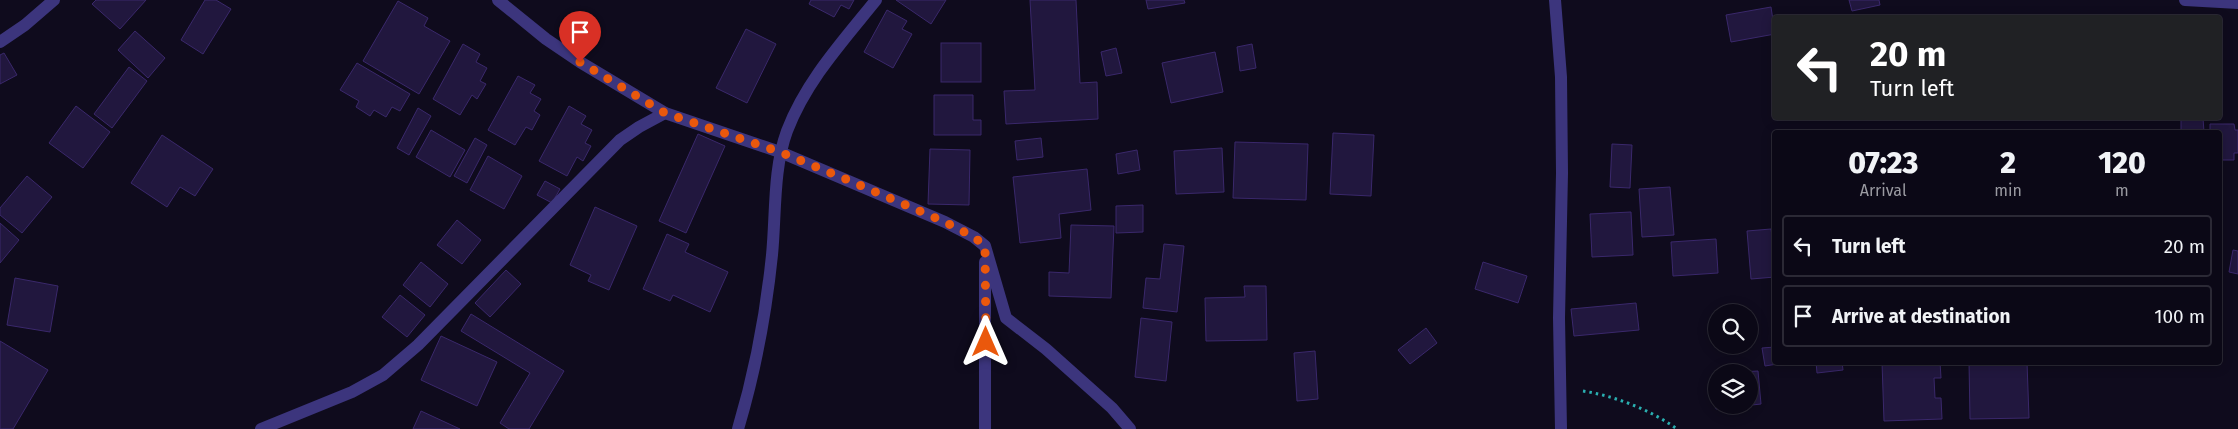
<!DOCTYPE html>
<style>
body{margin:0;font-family:"Fira Sans",sans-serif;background:#14111f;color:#f1f3f6;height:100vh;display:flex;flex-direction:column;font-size:19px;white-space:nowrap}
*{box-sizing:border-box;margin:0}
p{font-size:16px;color:#9a9aa1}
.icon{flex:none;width:28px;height:28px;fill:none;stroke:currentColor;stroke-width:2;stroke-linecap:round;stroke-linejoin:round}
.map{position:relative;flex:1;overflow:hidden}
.panel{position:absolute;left:1772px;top:130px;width:450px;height:235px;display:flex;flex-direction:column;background:#0b0816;border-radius:5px;box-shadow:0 2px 12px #0003,0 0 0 1px #2b2935}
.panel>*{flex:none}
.banner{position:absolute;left:1772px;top:15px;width:450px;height:105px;border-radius:5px;box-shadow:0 2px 12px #0003,0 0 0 1px #2b2935;background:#202124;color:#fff;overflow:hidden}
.controls{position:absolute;left:1708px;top:304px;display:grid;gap:10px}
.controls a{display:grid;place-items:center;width:50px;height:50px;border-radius:50%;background:#0b0816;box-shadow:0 2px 12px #0003,0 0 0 1px #2b2935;font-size:25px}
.pin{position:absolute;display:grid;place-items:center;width:42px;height:42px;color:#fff;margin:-51px -21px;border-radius:50% 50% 50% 0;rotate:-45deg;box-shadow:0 0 5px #0007}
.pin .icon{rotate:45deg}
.me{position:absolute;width:55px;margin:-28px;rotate:0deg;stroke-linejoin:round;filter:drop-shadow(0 0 4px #0008)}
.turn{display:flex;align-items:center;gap:18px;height:105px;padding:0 15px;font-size:22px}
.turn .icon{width:65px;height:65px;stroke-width:2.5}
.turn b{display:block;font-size:35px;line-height:42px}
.eta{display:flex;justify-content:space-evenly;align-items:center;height:85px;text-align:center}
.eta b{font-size:30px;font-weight:800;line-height:35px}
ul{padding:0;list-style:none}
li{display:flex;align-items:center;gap:15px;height:62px;margin:0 10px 8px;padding:0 5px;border:2px solid #2b2935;border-radius:5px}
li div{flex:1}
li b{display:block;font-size:19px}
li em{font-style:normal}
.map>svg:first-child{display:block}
</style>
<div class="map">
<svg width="2238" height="429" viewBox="0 0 2238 429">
<rect width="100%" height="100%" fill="#0f0b1d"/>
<g fill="#21173e" stroke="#3a286b">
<polygon points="96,0 146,0 120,29 92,4"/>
<polygon points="205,0 216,0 231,9 203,54 181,40"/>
<polygon points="811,0 854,0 849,9 841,5 834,17 809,4"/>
<polygon points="896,0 946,0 931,24"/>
<polygon points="1030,0 1076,0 1080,83 1097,82 1098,119 1006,124 1004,91 1035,90"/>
<polygon points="1146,0 1184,0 1185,3 1148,9"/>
<polygon points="1849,0 1879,0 1880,5 1852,11"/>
<polygon points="398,1 428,18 424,26 450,41 419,94 363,61"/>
<polygon points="1771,7 1775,34 1731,42 1726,15"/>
<polygon points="887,10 907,21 902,29 912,34 893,68 864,52"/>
<polygon points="746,29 776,44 747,103 716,88"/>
<polygon points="135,31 165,58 148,78 118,50"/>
<rect x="941" y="43" width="40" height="39"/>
<polygon points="463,44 480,54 476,62 487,68 480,81 486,84 477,99 472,95 460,115 433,99"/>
<polygon points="1252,44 1256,68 1240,71 1237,47"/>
<polygon points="1116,48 1122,73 1106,76 1101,52"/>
<polygon points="1215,52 1223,92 1171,103 1162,63"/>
<polygon points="4,53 17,75 0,84 0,55"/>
<polygon points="357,63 410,94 400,111 392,107 386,117 374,110 370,116 356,107 359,101 340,90"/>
<polygon points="129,67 147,81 112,128 94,114"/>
<polygon points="518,76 535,85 530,93 541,99 534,111 540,115 532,130 526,127 515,145 488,130"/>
<polygon points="934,95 973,95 973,120 981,120 981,135 934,135"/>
<polygon points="76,106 110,132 83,168 49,143"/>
<polygon points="569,106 586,116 581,124 592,130 585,143 591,146 583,161 577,157 567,176 539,161"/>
<polygon points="418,108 431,116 409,155 397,148"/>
<polygon points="2181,118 2203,118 2204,132 2154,132 2181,131"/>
<polygon points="2210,124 2234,124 2235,130 2238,130 2238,153 2234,153 2234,160 2220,160 2220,132 2210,132"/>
<polygon points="431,130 465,150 450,177 416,157"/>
<polygon points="1333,133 1374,135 1371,196 1330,194"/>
<polygon points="698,134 725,146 686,233 659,221"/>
<polygon points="162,135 213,169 195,196 180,187 167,207 131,183"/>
<polygon points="475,138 487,145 467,183 454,176"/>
<polygon points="1041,138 1043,157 1017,160 1015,141"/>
<polygon points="1235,142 1308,144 1306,200 1233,198"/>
<polygon points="1612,144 1632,145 1630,188 1610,187"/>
<polygon points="1222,148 1224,192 1176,194 1174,151"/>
<polygon points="930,149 970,150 969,205 928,204"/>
<polygon points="1137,150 1140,170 1118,174 1116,154"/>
<polygon points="488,156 522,176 504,209 470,190"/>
<polygon points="1087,169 1091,210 1059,214 1061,238 1020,243 1013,177"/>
<polygon points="27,176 52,197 22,233 0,215 0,208"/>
<polygon points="545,181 560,189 552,203 537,195"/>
<polygon points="1670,187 1674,235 1642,237 1639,189"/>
<polygon points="1143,205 1143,232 1116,233 1116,206"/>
<polygon points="595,207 637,226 609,290 588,281 591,275 570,265"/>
<polygon points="1631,212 1633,255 1592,257 1590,214"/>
<polygon points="457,220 481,240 462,264 437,245"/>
<polygon points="0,223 19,240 0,263"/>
<polygon points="1071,225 1114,226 1111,298 1049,296 1049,272 1069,273"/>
<polygon points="1771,229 1772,236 1775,235 1775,277 1751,279 1747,231"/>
<polygon points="667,234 689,244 685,252 728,272 710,312 673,295 670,301 643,289"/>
<polygon points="1716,239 1718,273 1673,276 1671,242"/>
<polygon points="1164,244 1184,246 1177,312 1143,308 1146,278 1160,279"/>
<polygon points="2233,250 2238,251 2238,274 2229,272"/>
<polygon points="421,262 448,284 430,307 403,285"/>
<polygon points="1483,262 1527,276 1518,303 1475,289"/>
<polygon points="506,270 521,284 490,317 475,303"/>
<polygon points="15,278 58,286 50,332 7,325"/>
<polygon points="1244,286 1266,286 1267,340 1206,341 1205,298 1245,297"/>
<polygon points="400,295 425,315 407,337 382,317"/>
<polygon points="1636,303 1639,330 1574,336 1571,309"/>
<polygon points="471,314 564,371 529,429 509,429 500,423 530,373 461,331"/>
<polygon points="1141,318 1172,322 1166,381 1135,377"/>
<polygon points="1426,328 1437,343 1410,364 1398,350"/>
<polygon points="441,336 497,362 477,406 421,380"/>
<polygon points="0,341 48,370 13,429 0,429"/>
<polygon points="1775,347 1775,362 1790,362 1765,366 1762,348"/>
<polygon points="1315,351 1318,399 1297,401 1294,353"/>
<polygon points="1816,362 1842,362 1843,370 1817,373"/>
<polygon points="1882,362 1940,362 1941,378 1934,378 1935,398 1941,398 1942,419 1884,421"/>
<polygon points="1969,362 2027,362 2029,418 1970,419"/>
<polygon points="1758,371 1761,404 1716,409 1713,375 1716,375 1716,405 1749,405 1749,372 1741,372"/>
<polygon points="421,411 460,429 413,429"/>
</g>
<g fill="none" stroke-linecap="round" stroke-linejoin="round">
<path stroke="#2aafb0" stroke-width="3" stroke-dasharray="2.5 4" stroke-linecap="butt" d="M 1583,391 C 1615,396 1651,410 1677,429"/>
<g stroke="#3c357d" stroke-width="12">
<polyline points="498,0 546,39 580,62 665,113 780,152 945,222 974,237 985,246 1006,318 1046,349 1112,408 1130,429"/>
<polyline points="1555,0 1561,77 1562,173 1559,318 1561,429"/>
<polyline points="2185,0 2238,3"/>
<polyline points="0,42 25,25 54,0"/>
<polyline points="261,429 352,392 383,375 418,345 620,140 639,127 665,113"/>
<path d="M 738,429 C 755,372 766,314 772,255 C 776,214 773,169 787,131 C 806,81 843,41 876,0"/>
<polyline points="985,429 985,262"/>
</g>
</g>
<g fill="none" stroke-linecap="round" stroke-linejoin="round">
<polyline stroke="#ea580c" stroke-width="9" stroke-dasharray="0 16.2" points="580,62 665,113 780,152 848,180 945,222 974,237 985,246 986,342"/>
</g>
</svg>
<div class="controls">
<a><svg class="icon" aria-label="search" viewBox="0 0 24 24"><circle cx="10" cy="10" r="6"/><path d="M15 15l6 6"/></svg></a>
<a><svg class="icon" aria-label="layers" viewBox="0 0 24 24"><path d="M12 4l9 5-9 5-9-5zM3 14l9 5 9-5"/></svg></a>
</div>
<div class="pin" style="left:580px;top:62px;background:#d93025"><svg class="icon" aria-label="arrive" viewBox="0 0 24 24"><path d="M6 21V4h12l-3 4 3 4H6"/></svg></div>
<svg class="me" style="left:986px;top:342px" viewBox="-20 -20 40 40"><path d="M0-17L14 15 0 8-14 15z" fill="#ea580c" stroke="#fff" stroke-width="4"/></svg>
<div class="banner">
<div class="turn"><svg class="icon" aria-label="left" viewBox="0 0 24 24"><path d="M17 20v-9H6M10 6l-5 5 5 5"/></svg><div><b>20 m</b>Turn left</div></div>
</div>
<section class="panel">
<div class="eta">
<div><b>07:23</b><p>Arrival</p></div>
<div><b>2</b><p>min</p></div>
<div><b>120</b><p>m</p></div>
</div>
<ul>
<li><svg class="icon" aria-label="left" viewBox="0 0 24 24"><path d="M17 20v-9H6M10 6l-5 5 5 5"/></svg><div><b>Turn left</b></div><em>20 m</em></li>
<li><svg class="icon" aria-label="arrive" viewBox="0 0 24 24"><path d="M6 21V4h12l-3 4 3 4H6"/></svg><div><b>Arrive at destination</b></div><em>100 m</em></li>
</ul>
</section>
</div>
